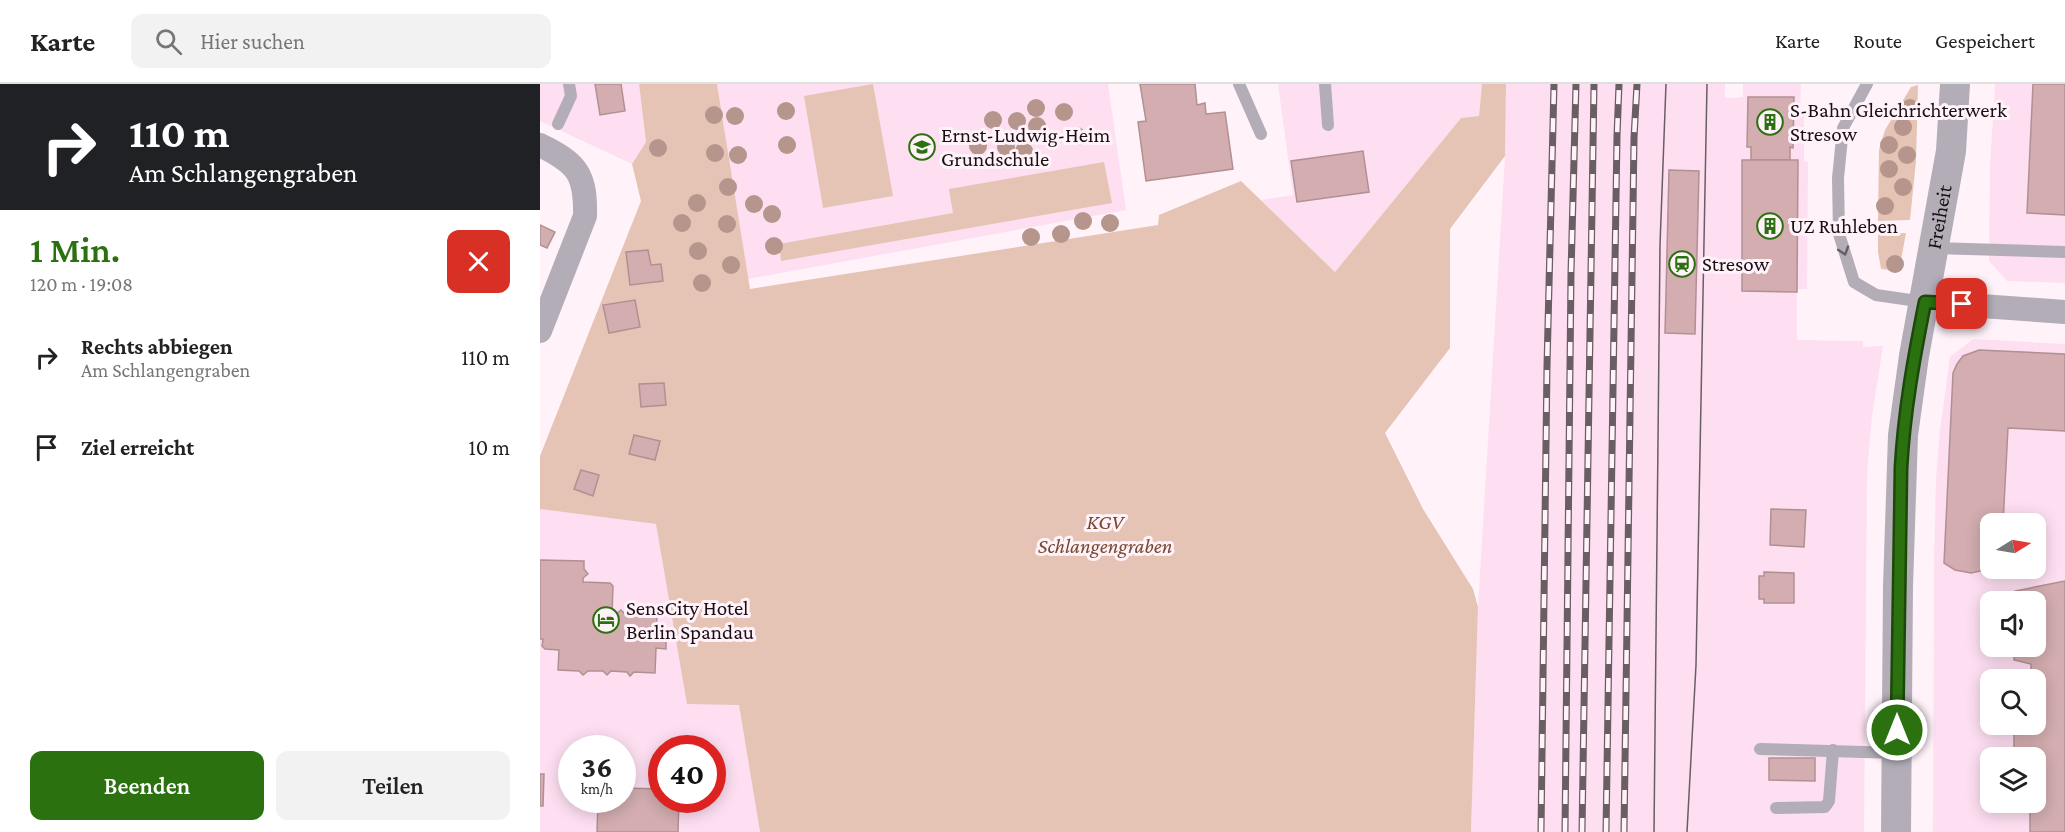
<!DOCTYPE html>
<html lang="de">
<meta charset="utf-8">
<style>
body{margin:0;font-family:"Crimson Pro",serif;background:#f2f2f2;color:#222;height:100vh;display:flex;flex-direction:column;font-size:22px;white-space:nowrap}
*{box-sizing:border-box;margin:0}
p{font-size:20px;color:#767676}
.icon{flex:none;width:33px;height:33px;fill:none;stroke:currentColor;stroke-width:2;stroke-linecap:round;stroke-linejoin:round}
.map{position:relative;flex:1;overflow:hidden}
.side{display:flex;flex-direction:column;background:#fff;width:540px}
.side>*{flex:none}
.banner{background:#202124;color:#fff;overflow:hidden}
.needle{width:39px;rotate:79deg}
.fabs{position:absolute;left:1440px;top:429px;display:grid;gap:12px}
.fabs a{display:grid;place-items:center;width:66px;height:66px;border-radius:12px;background:#fff;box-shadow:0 3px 15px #0003;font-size:30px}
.speed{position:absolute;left:18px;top:651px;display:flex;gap:12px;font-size:30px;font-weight:700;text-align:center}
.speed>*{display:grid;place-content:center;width:78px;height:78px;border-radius:50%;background:#fff;box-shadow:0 3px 15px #0003;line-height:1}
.speed small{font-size:15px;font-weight:400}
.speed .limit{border:9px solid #d22;background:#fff;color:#111}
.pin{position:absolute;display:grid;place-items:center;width:51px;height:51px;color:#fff;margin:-26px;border-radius:12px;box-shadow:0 3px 9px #0006}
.me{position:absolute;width:66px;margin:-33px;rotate:0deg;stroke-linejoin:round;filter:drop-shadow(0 0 4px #0008)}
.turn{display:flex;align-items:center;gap:21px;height:126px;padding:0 30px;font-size:27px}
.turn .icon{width:78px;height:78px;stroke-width:2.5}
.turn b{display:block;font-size:42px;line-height:51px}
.round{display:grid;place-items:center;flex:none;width:63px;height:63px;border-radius:12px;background:#f2f2f2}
.overview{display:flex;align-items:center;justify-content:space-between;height:102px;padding:0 30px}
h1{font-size:36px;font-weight:600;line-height:45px;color:#2b7110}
.cta{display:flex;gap:12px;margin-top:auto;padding:12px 30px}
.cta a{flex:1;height:69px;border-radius:12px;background:#2b7110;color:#fff;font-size:24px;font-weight:600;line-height:69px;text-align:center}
.cta a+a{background:#f2f2f2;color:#222}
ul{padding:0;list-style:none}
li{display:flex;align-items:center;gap:18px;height:90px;padding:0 30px}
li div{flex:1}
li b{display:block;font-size:22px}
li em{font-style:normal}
header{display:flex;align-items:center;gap:36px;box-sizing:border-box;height:84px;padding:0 30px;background:#fff;border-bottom:2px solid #e0e0e0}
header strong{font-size:28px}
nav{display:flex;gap:33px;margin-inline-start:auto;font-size:21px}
.search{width:420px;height:54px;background:#f2f2f2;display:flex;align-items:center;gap:15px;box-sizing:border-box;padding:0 21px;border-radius:12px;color:#767676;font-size:22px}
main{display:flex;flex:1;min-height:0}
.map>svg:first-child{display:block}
</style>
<header>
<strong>Karte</strong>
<div class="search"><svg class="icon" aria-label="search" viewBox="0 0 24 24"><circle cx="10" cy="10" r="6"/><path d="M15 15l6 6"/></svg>Hier suchen</div>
<nav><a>Karte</a><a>Route</a><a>Gespeichert</a></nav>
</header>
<main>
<section class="side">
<div class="banner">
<div class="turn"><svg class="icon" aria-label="right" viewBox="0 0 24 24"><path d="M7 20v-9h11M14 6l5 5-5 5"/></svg><div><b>110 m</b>Am Schlangengraben</div></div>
</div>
<div class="overview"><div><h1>1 Min.</h1><p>120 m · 19:08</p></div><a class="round" style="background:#d93025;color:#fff"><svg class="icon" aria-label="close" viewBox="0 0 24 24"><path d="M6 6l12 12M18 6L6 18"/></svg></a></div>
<ul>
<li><svg class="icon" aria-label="right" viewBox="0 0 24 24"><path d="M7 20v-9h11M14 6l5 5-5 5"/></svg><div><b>Rechts abbiegen</b><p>Am Schlangengraben</p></div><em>110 m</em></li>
<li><svg class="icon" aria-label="arrive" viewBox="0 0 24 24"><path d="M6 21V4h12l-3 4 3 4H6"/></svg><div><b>Ziel erreicht</b></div><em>10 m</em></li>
</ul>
<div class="cta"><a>Beenden</a><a>Teilen</a></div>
</section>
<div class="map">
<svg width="1525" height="748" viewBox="0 0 1525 748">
<rect width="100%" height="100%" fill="#fff3f9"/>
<g fill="#fddff1" fill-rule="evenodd">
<polygon points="0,0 99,0 106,58 92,80 0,37"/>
<polygon points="177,0 568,0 586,126 208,195"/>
<polygon points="738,0 942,0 939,32 921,34 795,188 721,116 753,111"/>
<polygon points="966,0 1185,0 1185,14 1203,13 1203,0 1261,0 1260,31 1264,31 1264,77 1268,78 1267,205 1257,205 1257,256 1323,257 1323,263 1343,262 1332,332 1327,389 1324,748 931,748 938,523 965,72"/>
<polygon points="1455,0 1525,0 1525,199 1467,197 1449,177 1450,81"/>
<path d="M 1433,255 L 1525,260 L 1525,748 L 1393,748 L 1394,481 L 1396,394 L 1400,346 L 1410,273 ZM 1450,440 L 1496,440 L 1496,484 L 1450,484 ZM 1450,518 L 1496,518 L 1496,562 L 1450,562 ZM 1450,596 L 1496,596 L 1496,640 L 1450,640 ZM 1450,674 L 1496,674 L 1496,718 L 1450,718 Z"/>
<path d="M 0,425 L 116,440 L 199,621 L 220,748 L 0,748 ZM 32,664 L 82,664 L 82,716 L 32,716 ZM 122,664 L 172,664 L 172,716 L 122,716 Z"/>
</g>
<g fill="#e6c4b5">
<polygon points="99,0 177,0 210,205 618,141 619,131 701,97 795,188 921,34 939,32 942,0 966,0 965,72 910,145 910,264 845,349 883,425 933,505 938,523 931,748 220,748 199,621 147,620 116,440 0,425 0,372 101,117 92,80 106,58"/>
<polygon points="333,0 353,112 283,124 264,12"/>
<polygon points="1378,1 1376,77 1370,136 1338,137 1339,66 1345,46 1371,3"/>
<polygon points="564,78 572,119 241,177 239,160 413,129 409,105"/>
<polygon points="1366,149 1359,187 1341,185 1338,168 1338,150"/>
</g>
<g fill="#d3adb0" stroke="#b19092" stroke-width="1.5">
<polygon points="55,0 81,0 85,27 60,31"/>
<polygon points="600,0 655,0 657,21 665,19 666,30 685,28 693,85 606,97 598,38 606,37"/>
<polygon points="1493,0 1525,0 1525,131 1487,129"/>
<polygon points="1208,13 1254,13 1253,64 1250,63 1250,76 1211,76 1211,63 1207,63"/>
<polygon points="823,67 829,108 757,118 751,77"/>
<polygon points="1202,76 1258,76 1257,208 1202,207"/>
<polygon points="1129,86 1159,87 1155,250 1125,249"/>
<polygon points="0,141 15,148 7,164 0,161"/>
<polygon points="108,166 111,181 121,180 123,197 90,201 86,168"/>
<polygon points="95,216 100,243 69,249 63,221"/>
<polygon points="1439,266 1525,270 1525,347 1468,344 1463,440 1450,440 1450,484 1454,484 1431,489 1415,486 1404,479 1413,289 1417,280 1423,272"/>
<polygon points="124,299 126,321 101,323 99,300"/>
<polygon points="94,351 120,357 115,376 89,370"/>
<polygon points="41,386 59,391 53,412 34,405"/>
<polygon points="1231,425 1266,426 1264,463 1230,461"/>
<polygon points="0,476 44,477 44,485 48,490 43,494 43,498 70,499 73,502 72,530 76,530 81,526 85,530 100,531 104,526 108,531 117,531 116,555 126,555 126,565 116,564 115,589 94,588 90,592 87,588 71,587 67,591 63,587 48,587 43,591 39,587 18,586 19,566 5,565 2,562 3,555 0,555"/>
<polygon points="1224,488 1254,489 1254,519 1224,519 1224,515 1219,515 1219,492 1224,492"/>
<polygon points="1525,497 1525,748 1490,748 1490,718 1496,718 1496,674 1474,674 1474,640 1496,640 1496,596 1491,596 1491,580 1474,576 1474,562 1496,562 1496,518 1475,518 1475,507"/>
<polygon points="1229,674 1275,674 1275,697 1229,696"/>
<polygon points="0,690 4,690 3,722 0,722"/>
<polygon points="82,704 122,705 122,716 139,716 138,748 57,748 58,716 82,716"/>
</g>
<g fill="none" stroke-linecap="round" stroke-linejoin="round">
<g stroke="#b3adb8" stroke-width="12">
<polyline points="699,0 721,50"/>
<polyline points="785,0 788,41"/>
<polyline points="1327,0 1303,44 1298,94 1299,150 1314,198 1336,211 1384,218"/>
<polyline points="18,40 31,12 29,0"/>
<polyline points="1395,164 1525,168"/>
<polyline points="1220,665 1357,669"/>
<polyline points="1236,724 1285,723 1289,717 1293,666"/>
</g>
<g stroke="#b3adb8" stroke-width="24">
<path d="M 0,61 C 37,79 46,90 45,132 L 0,247"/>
<polyline points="1385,218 1525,228"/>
</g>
<path stroke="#b3adb8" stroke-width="30" id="s1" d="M 1356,748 L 1358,502 L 1363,351 L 1374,272 L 1411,67 L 1415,0"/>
<g stroke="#695e64" stroke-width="1.5">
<polyline points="1114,748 1120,161 1126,0"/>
<polyline points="1147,748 1156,581 1167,0"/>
</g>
<g stroke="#695e64" stroke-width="7">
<g id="rail">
<polyline points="1001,748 1007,282 1014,0"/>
<polyline points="1025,748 1031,189 1036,0"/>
<polyline points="1042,748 1054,0"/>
<polyline points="1066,748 1077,52 1079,0"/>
<polyline points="1084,748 1094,54 1097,0"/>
</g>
</g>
<use href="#rail" stroke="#fff3f9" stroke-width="4.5" stroke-dasharray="14" stroke-linecap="butt"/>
</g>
<g fill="#b5958c">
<circle cx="496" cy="24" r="9"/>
<circle cx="1370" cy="24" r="9"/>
<circle cx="246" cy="27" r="9"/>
<circle cx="524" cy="28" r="9"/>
<circle cx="174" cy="31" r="9"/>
<circle cx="195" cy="32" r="9"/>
<circle cx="453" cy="36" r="9"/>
<circle cx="477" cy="37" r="9"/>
<circle cx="497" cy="42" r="9"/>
<circle cx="1363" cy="43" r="9"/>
<circle cx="537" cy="52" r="9"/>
<circle cx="247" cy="61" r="9"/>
<circle cx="1349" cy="61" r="9"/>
<circle cx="438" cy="62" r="9"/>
<circle cx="466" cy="63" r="9"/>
<circle cx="118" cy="64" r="9"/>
<circle cx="484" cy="67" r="9"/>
<circle cx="175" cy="69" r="9"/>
<circle cx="198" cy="71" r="9"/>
<circle cx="1367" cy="71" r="9"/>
<circle cx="1349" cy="85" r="9"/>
<circle cx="188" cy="103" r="9"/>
<circle cx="1363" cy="103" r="9"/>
<circle cx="157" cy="119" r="9"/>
<circle cx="214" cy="120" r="9"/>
<circle cx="1345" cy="122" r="9"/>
<circle cx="232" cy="130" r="9"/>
<circle cx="543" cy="137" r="9"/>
<circle cx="142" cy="139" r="9"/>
<circle cx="570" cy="139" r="9"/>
<circle cx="187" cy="140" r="9"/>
<circle cx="521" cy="150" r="9"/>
<circle cx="491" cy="153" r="9"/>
<circle cx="234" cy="162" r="9"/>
<circle cx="158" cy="167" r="9"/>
<circle cx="1355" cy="180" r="9"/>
<circle cx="191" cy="181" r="9"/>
<circle cx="162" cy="199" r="9"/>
</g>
<defs><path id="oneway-chevron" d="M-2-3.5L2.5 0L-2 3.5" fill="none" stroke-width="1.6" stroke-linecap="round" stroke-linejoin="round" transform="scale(1.5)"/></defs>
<use stroke="#665e66" href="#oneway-chevron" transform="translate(1304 167) rotate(72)"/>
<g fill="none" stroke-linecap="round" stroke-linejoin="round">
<g stroke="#1c490a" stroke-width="15">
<path id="route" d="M 1357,646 L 1361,384 C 1364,328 1374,273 1385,218 L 1422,220"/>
</g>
<use href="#route" stroke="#2b7110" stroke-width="10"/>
</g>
<defs>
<g id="building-ring" transform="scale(1.35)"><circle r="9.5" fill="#fff3f9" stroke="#2b7110" stroke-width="1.5"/><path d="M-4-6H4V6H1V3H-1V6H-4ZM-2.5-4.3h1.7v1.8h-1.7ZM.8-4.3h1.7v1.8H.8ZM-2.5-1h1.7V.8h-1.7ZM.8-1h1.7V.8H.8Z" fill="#2b7110"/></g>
<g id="school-ring" transform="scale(1.35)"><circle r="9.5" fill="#fff3f9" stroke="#2b7110" stroke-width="1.5"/><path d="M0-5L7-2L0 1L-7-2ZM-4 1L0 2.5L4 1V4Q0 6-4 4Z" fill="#2b7110"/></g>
<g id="station-ring" transform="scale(1.35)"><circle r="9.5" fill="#fff3f9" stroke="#2b7110" stroke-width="1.5"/><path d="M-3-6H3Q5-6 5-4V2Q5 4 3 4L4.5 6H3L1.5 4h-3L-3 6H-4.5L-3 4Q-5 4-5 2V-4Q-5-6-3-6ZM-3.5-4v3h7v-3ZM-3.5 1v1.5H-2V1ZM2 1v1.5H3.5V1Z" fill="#2b7110"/></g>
<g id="hotel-ring" transform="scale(1.35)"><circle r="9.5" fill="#fff3f9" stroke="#2b7110" stroke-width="1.5"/><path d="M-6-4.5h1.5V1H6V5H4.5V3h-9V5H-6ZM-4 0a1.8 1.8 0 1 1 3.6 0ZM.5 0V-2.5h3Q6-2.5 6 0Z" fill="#2b7110"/></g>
</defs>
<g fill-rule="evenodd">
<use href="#building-ring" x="1230" y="38"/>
<use href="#school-ring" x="382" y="63"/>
<use href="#building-ring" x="1230" y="142"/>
<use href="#station-ring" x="1142" y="180"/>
<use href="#hotel-ring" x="66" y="536"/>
</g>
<g text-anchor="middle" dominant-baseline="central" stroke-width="6" stroke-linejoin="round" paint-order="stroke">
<g font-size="21" fill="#190f15" stroke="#fff3f9" text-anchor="start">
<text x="1250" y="26">S-Bahn Gleichrichterwerk<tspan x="1250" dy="24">Stresow</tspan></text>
<text x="401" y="51">Ernst-Ludwig-Heim<tspan x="401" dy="24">Grundschule</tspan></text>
<text x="1250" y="142">UZ Ruhleben</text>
<text x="1162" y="180">Stresow</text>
<text x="86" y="524">SensCity Hotel<tspan x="86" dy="24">Berlin Spandau</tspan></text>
</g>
<g font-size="21" fill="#190f15" stroke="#fff3f9">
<text stroke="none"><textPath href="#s1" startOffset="618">Freiheit</textPath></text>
</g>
<g font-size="21" font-style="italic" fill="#784832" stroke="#fff3f9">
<text x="565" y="438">KGV<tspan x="565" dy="24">Schlangengraben</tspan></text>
</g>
</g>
</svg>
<div class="fabs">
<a><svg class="needle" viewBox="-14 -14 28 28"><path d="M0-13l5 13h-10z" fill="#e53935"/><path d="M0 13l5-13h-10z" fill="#767676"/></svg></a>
<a><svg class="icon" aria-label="sound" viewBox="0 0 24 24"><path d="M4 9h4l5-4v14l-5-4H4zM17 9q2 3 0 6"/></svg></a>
<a><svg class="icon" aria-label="search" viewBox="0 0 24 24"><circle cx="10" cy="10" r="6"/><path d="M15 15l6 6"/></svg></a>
<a><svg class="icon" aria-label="layers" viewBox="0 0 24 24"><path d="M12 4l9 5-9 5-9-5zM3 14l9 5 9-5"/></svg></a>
</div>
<div class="speed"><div>36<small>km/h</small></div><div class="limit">40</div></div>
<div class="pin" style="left:1422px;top:220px;background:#d93025"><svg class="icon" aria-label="arrive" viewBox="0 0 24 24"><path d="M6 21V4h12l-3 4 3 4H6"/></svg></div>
<svg class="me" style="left:1357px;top:646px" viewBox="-20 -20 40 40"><circle r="17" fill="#2b7110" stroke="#fff" stroke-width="3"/><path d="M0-11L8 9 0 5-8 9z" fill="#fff"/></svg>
</div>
</main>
